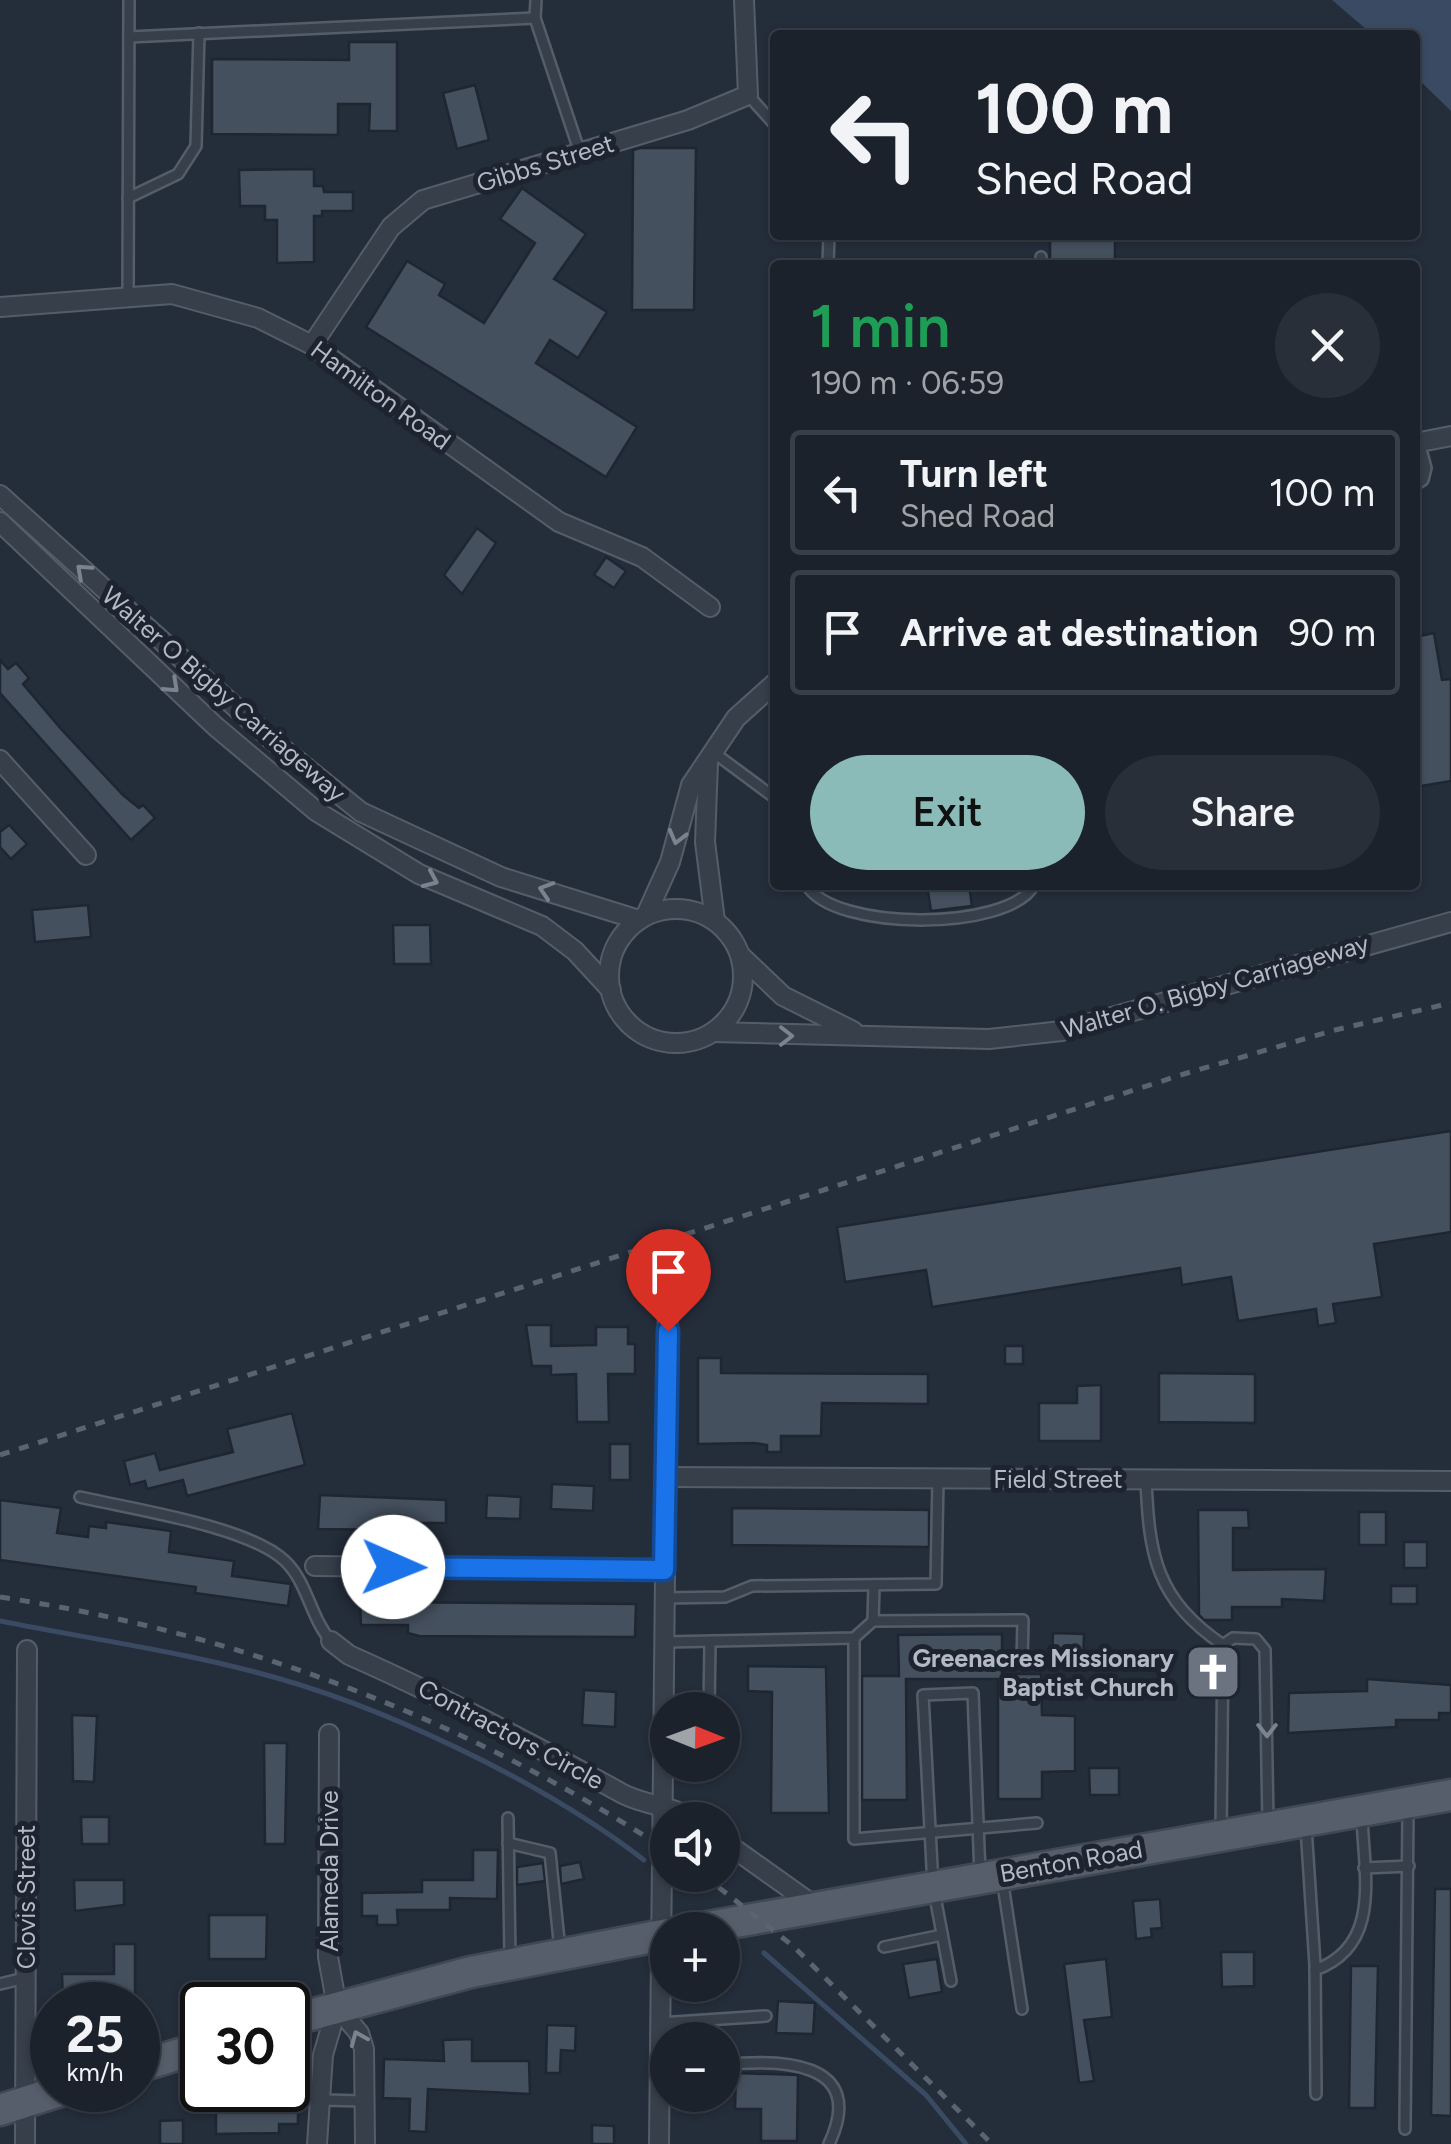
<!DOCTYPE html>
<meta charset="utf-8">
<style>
body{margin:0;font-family:Figtree,sans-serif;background:#282f38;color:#f1f3f6;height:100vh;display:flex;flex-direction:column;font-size:38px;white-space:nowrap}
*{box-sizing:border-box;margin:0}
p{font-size:32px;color:#a0a4a9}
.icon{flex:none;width:55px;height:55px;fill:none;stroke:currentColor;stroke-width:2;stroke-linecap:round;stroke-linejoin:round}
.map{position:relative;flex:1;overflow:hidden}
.sheet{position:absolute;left:770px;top:260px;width:650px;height:630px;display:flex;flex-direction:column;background:#1b222c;border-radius:10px;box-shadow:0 2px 8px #0004,0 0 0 2px #393f48}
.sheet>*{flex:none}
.banner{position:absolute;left:770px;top:30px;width:650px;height:210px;border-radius:10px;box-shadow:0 2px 8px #0004,0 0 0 2px #393f48;background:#1b222c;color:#f1f3f6;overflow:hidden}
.needle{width:65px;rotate:91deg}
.tools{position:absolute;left:650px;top:1692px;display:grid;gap:20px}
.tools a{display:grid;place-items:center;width:90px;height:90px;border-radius:50%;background:#1b222c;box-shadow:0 2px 8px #0004,0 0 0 2px #393f48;font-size:50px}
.speed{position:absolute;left:30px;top:1982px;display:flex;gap:20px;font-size:50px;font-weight:700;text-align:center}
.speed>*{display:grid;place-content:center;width:130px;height:130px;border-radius:50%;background:#1b222c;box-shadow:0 2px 8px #0004,0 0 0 2px #393f48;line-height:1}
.speed small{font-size:25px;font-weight:400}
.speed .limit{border:5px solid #111;border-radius:15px;background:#fff;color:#111}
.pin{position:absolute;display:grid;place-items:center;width:85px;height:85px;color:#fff;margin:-102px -42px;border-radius:50% 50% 50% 0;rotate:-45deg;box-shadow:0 0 10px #0007}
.pin .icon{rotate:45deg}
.me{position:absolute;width:110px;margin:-55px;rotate:91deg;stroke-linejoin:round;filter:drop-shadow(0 0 8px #0008)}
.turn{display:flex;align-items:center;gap:35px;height:210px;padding:0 40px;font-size:45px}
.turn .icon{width:130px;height:130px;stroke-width:2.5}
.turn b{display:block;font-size:70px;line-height:85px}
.round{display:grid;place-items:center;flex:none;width:105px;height:105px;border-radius:52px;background:#282f38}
.overview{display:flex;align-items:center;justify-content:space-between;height:170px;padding:0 40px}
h1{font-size:60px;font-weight:600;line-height:75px;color:#1e9e55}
.action{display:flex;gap:20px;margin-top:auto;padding:20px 40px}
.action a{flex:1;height:115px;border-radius:60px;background:#8bbbb9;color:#111;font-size:40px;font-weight:600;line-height:115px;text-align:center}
.action a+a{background:#282f38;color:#f1f3f6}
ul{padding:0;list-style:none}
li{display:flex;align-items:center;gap:30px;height:125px;margin:0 20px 15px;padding:0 20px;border:5px solid #393f48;border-radius:10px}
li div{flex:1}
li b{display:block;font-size:38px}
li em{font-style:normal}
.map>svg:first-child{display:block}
</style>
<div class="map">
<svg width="1451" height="2144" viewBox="0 0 1451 2144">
<rect width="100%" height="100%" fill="#242d3a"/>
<polygon fill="#3a4a62" points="1332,0 1451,0 1451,111 1415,76 1415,35 1373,35"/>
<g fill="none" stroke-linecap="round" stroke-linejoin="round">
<g stroke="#3a4a62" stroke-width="5">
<path d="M 0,1621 C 85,1638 171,1650 255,1672 C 380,1704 542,1781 644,1860"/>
<polyline points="764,1953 926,2095 966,2144"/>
</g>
</g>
<g fill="#45505e" stroke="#1e2631" stroke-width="2.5">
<polygon points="349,42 397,42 397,131 369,131 370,104 338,104 338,135 212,134 212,59 349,60"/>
<polygon points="475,85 489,140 457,149 443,93"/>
<polygon points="640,148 696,148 694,310 632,310 633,150"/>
<polygon points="314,169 314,186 323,186 324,192 353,192 353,211 322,211 322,216 314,216 314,262 277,263 277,220 265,220 265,206 240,206 239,170"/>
<polygon points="522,188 586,234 554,279 607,312 578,358 550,340 536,363 637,427 606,477 366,327 407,261 445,284 439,295 484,323 535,243 500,219"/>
<rect x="1050" y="235" width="65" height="30"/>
<polygon points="477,528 496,543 462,594 444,575"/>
<polygon points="606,557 626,571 614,588 594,575"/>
<polygon points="1434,633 1442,680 1451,679 1451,781 1415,787 1415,637"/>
<polygon points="0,660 8,669 16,663 29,678 23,684 61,729 123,795 139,808 143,805 155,818 131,840 0,693"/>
<polygon points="9,825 27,844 11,859 0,847 0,832"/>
<polygon points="927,885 969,885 972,906 931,911"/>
<polygon points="88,905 91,937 35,942 32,910"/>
<polygon points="393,925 430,925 431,964 394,964"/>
<polygon points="1451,1131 1451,1232 1374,1244 1382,1297 1333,1304 1336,1323 1318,1326 1316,1309 1238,1321 1231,1277 1182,1285 1180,1268 932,1307 926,1270 845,1282 837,1227"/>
<polygon points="526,1325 551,1325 551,1346 596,1345 596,1327 628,1327 628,1344 635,1344 635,1374 608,1374 609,1422 577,1422 576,1374 551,1375 551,1366 532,1366"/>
<rect x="1005" y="1346" width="18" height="18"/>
<polygon points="698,1358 721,1358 721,1373 928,1374 928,1404 822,1403 821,1436 781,1436 781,1452 767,1452 767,1445 754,1443 698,1444"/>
<polygon points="1159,1373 1255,1374 1255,1423 1159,1422"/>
<polygon points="1101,1385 1101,1441 1039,1441 1039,1403 1077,1403 1077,1386"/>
<polygon points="292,1413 305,1465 187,1496 183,1480 147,1489 145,1481 130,1485 124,1461 155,1453 160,1470 233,1452 227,1429"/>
<rect x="610" y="1444" width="20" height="36"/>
<polygon points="552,1484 594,1486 593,1511 551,1509"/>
<polygon points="320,1495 446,1500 446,1523 400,1523 400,1530 318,1529"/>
<polygon points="487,1495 521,1497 520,1519 486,1518"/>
<polygon points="0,1500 61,1508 57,1533 88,1537 89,1526 106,1528 106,1522 171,1531 169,1552 234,1561 232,1576 291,1584 288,1606 195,1593 196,1587 0,1560"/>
<polygon points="732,1508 929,1510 929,1547 732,1545"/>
<polygon points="1198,1510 1248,1510 1249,1528 1233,1528 1233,1570 1326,1569 1324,1601 1282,1599 1282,1607 1232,1607 1232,1620 1204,1620 1199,1615"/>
<rect x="1359" y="1512" width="27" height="33"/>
<rect x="1404" y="1542" width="23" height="26"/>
<rect x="1391" y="1586" width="26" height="18"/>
<polygon points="360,1602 636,1604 635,1637 419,1636 408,1633 408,1625 361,1625"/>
<polygon points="1053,1633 1084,1634 1083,1664 1052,1663"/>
<polygon points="1002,1634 1002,1674 1041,1674 1042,1715 1075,1716 1075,1771 1042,1772 1042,1799 998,1799 998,1679 906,1679 907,1800 862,1800 862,1676 899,1676 898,1635"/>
<polygon points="748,1666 826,1667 829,1813 771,1813 772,1692 748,1691"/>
<polygon points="1367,1679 1451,1685 1451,1713 1439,1713 1439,1720 1396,1720 1396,1727 1288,1733 1289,1693 1367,1691"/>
<polygon points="584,1690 616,1692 615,1727 582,1725"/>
<polygon points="72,1715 97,1716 94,1782 73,1781"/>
<polygon points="264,1743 287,1743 285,1844 265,1844"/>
<polygon points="1089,1768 1119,1768 1119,1795 1090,1795"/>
<polygon points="81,1817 109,1817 109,1844 82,1844"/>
<polygon points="473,1850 498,1850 497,1899 450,1898 450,1910 397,1910 398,1925 377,1925 377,1916 362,1916 362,1893 422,1892 422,1880 473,1880"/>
<polygon points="580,1862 584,1879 561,1884 560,1866"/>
<polygon points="543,1863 545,1881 517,1885 517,1867"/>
<polygon points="74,1880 124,1880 124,1905 75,1911"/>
<polygon points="1435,1889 1451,1889 1451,2116 1431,2115"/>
<polygon points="1160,1899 1162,1928 1151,1929 1152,1937 1136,1939 1133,1901"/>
<polygon points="209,1915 267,1915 266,1959 209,1959"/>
<polygon points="114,1944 135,1944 135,2000 125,2000 125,2005 63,2005 62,1974 114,1974"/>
<polygon points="1221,1952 1254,1952 1254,1986 1222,1987"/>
<polygon points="937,1959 942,1992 909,1998 903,1964"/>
<polygon points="1106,1959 1112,2017 1084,2020 1094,2081 1079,2083 1064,1964"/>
<polygon points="1351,1966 1378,1966 1375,2108 1349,2108"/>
<polygon points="778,2001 815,2003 813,2034 776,2033"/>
<polygon points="547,2025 576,2026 575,2051 561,2050 560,2073 546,2073"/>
<polygon points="472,2039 472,2061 529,2061 530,2094 428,2089 426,2132 409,2131 410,2099 383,2098 384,2059 444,2061 443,2040"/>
<polygon points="736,2073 798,2075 797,2141 761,2141 761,2109 735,2109"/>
<polygon points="267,2091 298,2091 298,2124 279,2124 279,2133 216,2134 216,2103 267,2102"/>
<polygon points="183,2120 183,2144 160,2144 160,2121"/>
<polygon points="592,2125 614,2126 614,2144 592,2144"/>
</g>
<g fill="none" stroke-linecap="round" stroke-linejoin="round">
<g stroke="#555d68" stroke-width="14">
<g id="service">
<polyline points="535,18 536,0"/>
<polyline points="129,37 535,18 580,153"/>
<polyline points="748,95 775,125"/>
<polyline points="128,198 178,174 196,146 199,33"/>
<polyline points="828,265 829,235"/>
<polyline points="1041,265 1041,257"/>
<polyline points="128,295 129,0"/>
<polyline points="1415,485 1423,480 1426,468 1419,442"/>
<polyline points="713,752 775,798"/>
<path d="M 807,885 C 832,931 1009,932 1034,885"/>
<path d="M 1146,1479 C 1149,1556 1156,1599 1223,1645 L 1233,1638 L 1256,1639 L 1265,1650 L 1268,1823"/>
<path d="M 80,1497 C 131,1509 248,1526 285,1561 C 308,1583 310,1617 331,1641"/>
<polyline points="664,1598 725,1597 752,1586 936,1584 938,1478"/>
<polyline points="873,1621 874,1585"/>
<polyline points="854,1638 854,1839 1037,1823"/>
<polyline points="664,1642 854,1638 873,1621 1023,1620 1022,1662"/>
<polyline points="709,1710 710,1643"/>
<polyline points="708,1772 708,1765"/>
<polyline points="508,1818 510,1960"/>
<polyline points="1306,1827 1315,1965 1316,2094"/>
<polyline points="1221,1832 1223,1645"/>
<polyline points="508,1843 550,1853 560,1950"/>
<polyline points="1364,1868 1409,1866"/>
<polyline points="1002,1878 1022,2009"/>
<polyline points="884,1947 942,1935"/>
<path d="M 1315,1970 C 1382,1946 1364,1875 1362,1817"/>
<polyline points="951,1981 933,1886 923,1695 973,1693 980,1875"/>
<polyline points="0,1984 25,1978"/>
<polyline points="660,2023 766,2016"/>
<path d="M 722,2065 C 777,2059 869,2059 829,2144"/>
<polyline points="321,2100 365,2101"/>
<polyline points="1405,2129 1408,1810"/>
</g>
</g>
<g stroke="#555d68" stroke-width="22">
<g id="minor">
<polyline points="0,307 172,294 258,318 312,345 559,522 642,557 710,607"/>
<polyline points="312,345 391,227 423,200 688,120 748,95 744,0"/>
<polyline points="1415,443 1451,436"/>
<polyline points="0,495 272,740 361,812 501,877 639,920"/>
<polyline points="0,522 215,726 316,811 419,874 542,926 575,951 611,990"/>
<polyline points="0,760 86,855"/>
<polyline points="708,763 705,842 715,921"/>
<circle cx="676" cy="976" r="67"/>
<polyline points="647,913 670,862 691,785 736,718 775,683"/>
<polyline points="741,956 783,996 853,1031"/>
<polyline points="713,1032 989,1039 1062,1031 1451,922"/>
<polyline points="666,1477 1451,1481"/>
<polyline points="315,1566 664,1570"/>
<path d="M 331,1641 L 349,1655 C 444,1697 533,1744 623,1794 C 647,1806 671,1805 694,1820"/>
<polyline points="329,1734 328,1957 337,2007 359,2033 364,2049 365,2144"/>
<polyline points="722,1840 816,1907"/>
<polyline points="25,2144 27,1650"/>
<polyline points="317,2144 323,2055 337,2007"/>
<polyline points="659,2144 668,1295"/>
</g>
</g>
<g stroke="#404853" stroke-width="35">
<g id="primary">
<polyline points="691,1930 1451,1795"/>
<polyline points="288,2021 471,1972 668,1934"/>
<polyline points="138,2067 202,2047"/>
<polyline points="0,2110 63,2090"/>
</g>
</g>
<use href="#service" stroke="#373f4a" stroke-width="9"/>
<use href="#minor" stroke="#373f4a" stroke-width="18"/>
<use href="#primary" stroke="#555e6a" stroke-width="30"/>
<g stroke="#596371" stroke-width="5" stroke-dasharray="10 10" stroke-linecap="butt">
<polyline points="0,1455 1184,1074 1335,1030 1451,1003"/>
<path d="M 0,1597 C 239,1633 465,1718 668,1851"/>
<polyline points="703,1875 793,1946 992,2144"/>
</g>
</g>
<defs><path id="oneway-chevron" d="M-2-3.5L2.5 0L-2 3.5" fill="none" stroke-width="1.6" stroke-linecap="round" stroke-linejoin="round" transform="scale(2.5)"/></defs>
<g stroke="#7b838e">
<use href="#oneway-chevron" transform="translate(83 571) rotate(-138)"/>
<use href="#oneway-chevron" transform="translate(172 686) rotate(43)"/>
<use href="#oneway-chevron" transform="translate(677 837) rotate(105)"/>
<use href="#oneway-chevron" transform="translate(431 880) rotate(24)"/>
<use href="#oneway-chevron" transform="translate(546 890) rotate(-162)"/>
<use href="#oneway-chevron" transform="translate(786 1036)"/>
<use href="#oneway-chevron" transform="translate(1267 1730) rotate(90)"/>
<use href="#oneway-chevron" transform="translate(358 2038) rotate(-113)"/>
</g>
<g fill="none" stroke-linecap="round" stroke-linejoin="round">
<g stroke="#114b97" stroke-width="25">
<polyline id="route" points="393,1567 664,1570 668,1331"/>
</g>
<use href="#route" stroke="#1a73e8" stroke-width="18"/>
</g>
<defs>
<g id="church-square" transform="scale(2.875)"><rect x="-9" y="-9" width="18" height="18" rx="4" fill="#6b7280" stroke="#1d242f"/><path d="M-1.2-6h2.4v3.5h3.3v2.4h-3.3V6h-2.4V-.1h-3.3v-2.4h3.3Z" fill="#fff"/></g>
</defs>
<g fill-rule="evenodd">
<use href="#church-square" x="1213" y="1672"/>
</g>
<g text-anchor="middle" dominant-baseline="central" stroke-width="10" stroke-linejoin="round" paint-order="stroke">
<g font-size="25" fill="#b3bac6" stroke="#1d242f">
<text transform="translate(545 163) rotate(-17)">Gibbs Street</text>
<text transform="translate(381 395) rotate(36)">Hamilton Road</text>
<text transform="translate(224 694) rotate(41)">Walter O Bigby Carriageway</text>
<text transform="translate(1215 986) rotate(-16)">Walter O. Bigby Carriageway</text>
<text x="1058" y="1479">Field Street</text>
<text transform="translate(511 1734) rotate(28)">Contractors Circle</text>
<text transform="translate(1071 1861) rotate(-10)">Benton Road</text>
<text transform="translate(329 1871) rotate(-90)">Alameda Drive</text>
<text transform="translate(26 1897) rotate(-90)">Clovis Street</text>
</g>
<g font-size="25" font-weight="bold" fill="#b3bac6" stroke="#1d242f" text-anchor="end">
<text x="1174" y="1658">Greenacres Missionary<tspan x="1174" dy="29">Baptist Church</tspan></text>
</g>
</g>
</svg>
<div class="tools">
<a><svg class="needle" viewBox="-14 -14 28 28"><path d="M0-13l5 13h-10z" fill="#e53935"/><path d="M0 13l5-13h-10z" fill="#a0a4a9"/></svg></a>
<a><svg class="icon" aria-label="sound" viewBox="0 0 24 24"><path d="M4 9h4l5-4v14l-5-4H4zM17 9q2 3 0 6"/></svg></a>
<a>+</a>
<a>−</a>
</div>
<div class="speed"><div>25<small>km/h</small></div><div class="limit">30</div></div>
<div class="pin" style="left:668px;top:1331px;background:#d93025"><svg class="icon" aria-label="arrive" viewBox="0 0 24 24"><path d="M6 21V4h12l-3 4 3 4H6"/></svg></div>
<svg class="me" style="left:393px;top:1567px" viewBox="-20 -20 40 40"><circle r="19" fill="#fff"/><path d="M0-13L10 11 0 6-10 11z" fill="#1a73e8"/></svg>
<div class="banner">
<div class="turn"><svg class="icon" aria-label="left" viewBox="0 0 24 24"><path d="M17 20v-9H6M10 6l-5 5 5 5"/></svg><div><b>100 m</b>Shed Road</div></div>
</div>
<section class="sheet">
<div class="overview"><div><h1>1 min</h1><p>190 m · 06:59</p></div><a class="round"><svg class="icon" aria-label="close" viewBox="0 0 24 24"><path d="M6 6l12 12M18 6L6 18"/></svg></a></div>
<ul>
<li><svg class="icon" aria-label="left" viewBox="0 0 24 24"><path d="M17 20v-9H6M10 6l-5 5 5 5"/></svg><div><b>Turn left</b><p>Shed Road</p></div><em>100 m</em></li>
<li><svg class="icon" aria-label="arrive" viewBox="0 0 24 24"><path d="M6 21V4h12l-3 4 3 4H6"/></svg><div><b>Arrive at destination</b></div><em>90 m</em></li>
</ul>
<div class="action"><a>Exit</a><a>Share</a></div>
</section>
</div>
